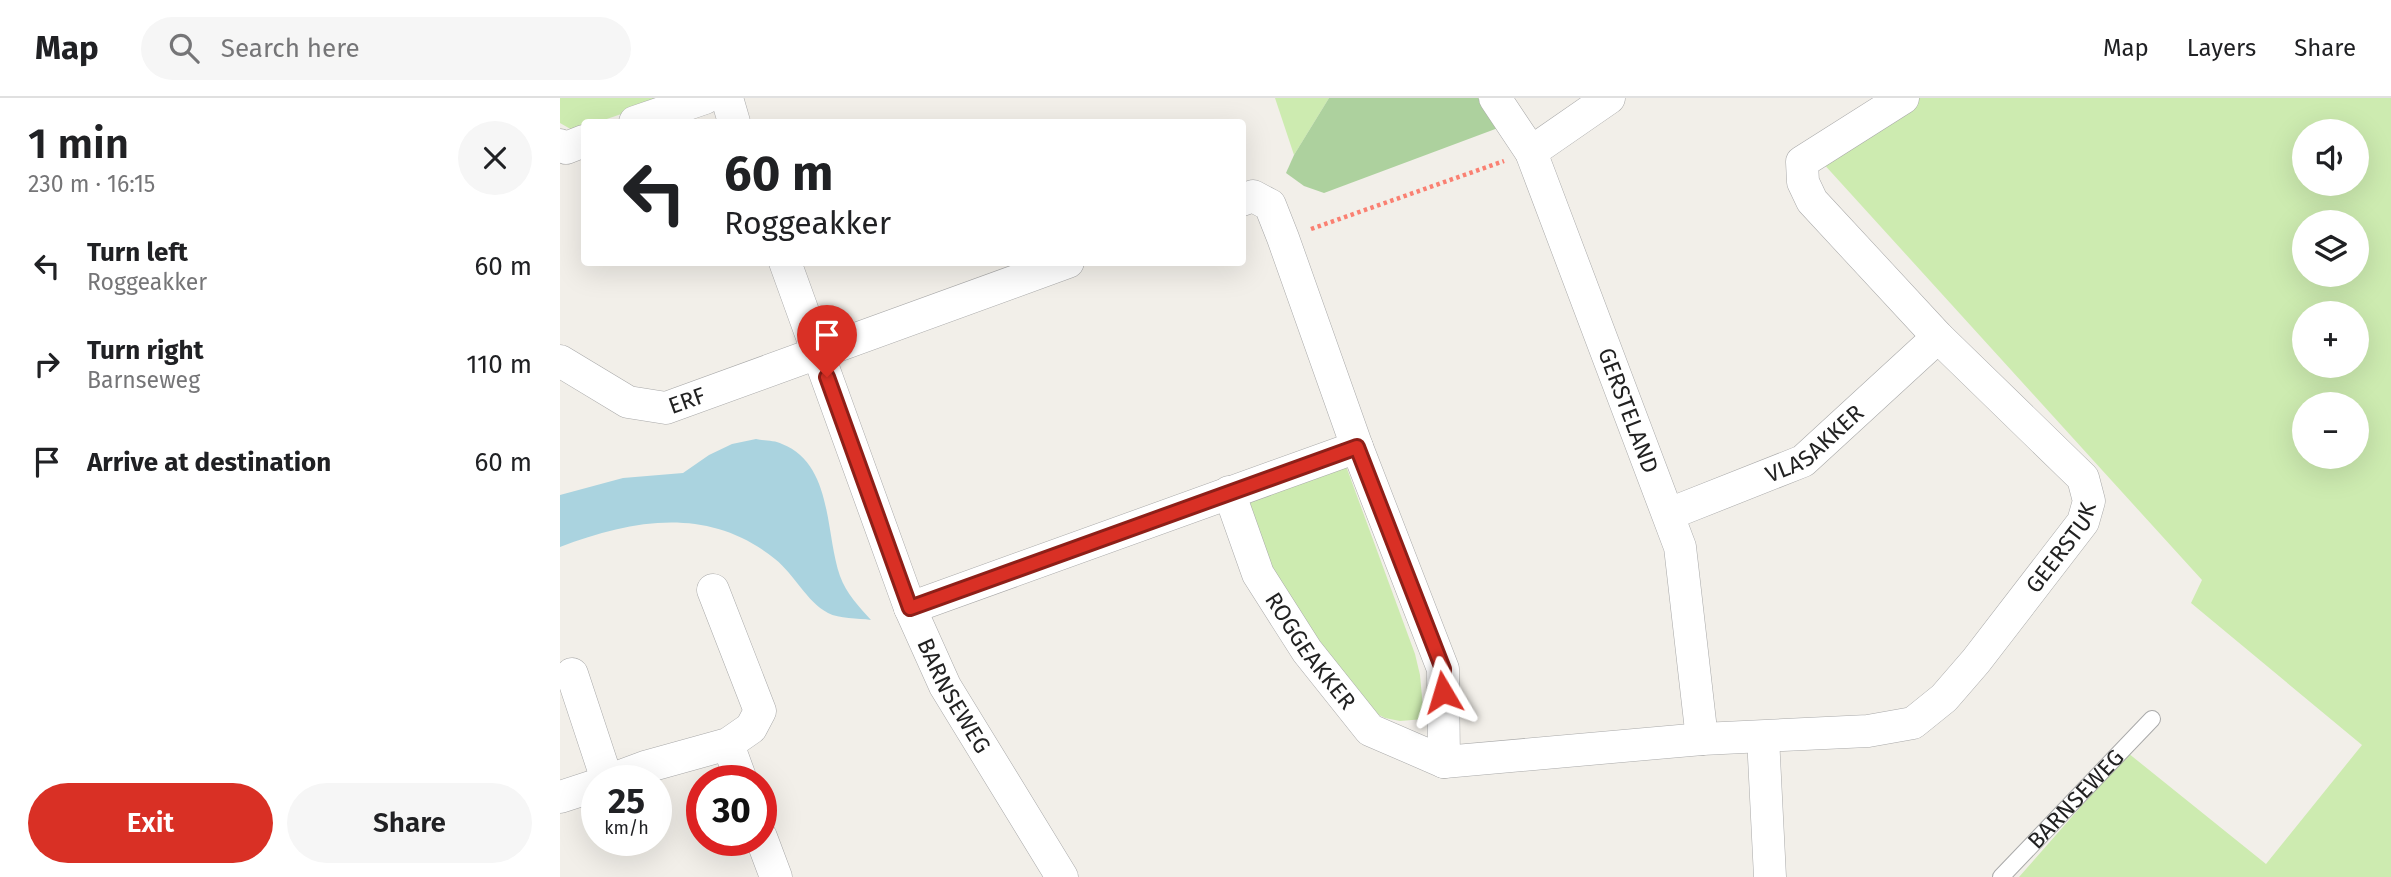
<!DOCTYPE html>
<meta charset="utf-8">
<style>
body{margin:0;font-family:"Fira Sans",sans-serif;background:#f6f6f6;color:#202124;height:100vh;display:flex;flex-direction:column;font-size:26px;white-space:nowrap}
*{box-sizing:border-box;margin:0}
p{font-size:23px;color:#757577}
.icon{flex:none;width:38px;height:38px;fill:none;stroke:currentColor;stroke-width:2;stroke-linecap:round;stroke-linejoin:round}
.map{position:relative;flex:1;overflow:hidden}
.sheet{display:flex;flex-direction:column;background:#fff;width:560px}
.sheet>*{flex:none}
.top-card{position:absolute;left:21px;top:21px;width:665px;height:147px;border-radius:7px;box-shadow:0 7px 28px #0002;background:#fff;color:#202124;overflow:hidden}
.fabs{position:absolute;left:1732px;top:21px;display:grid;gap:14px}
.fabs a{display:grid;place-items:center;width:77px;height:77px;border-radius:50%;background:#fff;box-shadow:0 7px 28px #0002;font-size:35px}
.speed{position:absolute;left:21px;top:667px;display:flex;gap:14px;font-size:35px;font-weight:700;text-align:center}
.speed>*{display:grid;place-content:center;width:91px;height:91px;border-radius:50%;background:#fff;box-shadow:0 7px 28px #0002;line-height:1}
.speed small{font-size:18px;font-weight:400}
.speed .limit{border:10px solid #d22;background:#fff;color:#111}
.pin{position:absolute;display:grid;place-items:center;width:60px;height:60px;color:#fff;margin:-72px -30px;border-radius:50% 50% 50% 0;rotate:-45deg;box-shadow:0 0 7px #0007}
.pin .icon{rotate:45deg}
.me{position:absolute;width:77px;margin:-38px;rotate:353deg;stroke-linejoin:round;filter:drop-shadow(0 0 5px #0008)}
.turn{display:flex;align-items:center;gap:24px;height:147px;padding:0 28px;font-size:32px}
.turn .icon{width:91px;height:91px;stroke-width:2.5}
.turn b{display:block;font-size:49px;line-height:60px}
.round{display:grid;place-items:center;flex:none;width:74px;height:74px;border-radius:37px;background:#f6f6f6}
.summary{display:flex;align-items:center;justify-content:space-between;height:119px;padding:0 28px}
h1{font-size:42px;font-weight:600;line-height:52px}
.primary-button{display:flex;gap:14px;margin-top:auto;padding:14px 28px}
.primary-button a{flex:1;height:80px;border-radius:42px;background:#d93025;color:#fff;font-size:28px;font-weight:600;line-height:80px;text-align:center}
.primary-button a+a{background:#f6f6f6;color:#202124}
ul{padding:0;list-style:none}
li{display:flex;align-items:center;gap:21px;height:98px;padding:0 28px}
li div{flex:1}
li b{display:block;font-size:26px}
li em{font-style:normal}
header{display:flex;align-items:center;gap:42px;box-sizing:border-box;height:98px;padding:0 35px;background:#fff;border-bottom:2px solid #e0e0e0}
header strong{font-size:33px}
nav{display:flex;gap:38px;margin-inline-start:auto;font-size:24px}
.search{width:490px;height:63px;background:#f6f6f6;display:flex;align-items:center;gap:18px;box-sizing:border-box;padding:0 24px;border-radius:38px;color:#757577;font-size:26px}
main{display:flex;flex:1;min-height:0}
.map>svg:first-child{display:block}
</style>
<header>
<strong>Map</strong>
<div class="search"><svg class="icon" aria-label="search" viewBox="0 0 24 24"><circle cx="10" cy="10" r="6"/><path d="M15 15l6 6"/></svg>Search here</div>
<nav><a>Map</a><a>Layers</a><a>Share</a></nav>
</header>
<main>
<section class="sheet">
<div class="summary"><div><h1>1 min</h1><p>230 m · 16:15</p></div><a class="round"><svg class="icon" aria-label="close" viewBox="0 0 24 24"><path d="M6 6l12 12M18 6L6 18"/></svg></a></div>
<ul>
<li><svg class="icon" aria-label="left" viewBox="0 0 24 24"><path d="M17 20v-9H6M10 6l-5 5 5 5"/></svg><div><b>Turn left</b><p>Roggeakker</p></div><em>60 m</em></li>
<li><svg class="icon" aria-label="right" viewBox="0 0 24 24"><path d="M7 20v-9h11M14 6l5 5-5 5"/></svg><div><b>Turn right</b><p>Barnseweg</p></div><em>110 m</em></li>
<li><svg class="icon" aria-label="arrive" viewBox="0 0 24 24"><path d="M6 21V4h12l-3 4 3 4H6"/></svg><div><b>Arrive at destination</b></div><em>60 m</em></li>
</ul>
<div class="primary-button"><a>Exit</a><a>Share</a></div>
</section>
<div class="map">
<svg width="1831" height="779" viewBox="0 0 1831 779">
<rect width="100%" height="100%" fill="#f2efe9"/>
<g fill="#cdebb0" fill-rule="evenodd">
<polygon points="0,0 108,0 38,24 24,24 24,29 14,33 0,25"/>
<polygon points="715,0 769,0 734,57"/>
<path d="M 1353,0 L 1831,0 L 1831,779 L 1459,779 L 1568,655 L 1706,766 L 1802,647 L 1631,505 L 1642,482 L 1261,63 ZM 1745,33 L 1797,33 L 1797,86 L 1745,86 ZM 1745,124 L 1797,124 L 1797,177 L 1745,177 ZM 1745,215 L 1797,215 L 1797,268 L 1745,268 ZM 1745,306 L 1797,306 L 1797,359 L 1745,359 Z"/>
<polygon points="786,368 855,556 860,577 864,621 840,623 825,620 809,612 789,593 713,475 685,403"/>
</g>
<polygon fill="#add19e" points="769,0 918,0 938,30 764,95 744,88 726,75 734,57"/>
<path fill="#aad3df" d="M 196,341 C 204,343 215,342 222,346 C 273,366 265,435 280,478 C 286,495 299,509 311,522 C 298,520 279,521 268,515 C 246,503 235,477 215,461 C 149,408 74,421 0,449 L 0,397 L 63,380 L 123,375 L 149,357 L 172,346 Z"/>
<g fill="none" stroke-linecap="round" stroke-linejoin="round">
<g stroke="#a9a9a9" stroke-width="18">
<g id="lane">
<path id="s1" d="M 1441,779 L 1592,621"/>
</g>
</g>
<g stroke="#a9a9a9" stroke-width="33">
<g id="street">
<polyline points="167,0 174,24"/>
<path id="s2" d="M 935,0 L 971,54 L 1120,449 L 1142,641"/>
<polyline points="75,24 145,0"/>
<polyline points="0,47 6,50 24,43"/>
<polyline points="971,54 1049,0"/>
<polyline points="682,102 693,98 710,107 723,140 797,349 883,571 884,664"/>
<path id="s3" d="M 225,164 L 350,510 L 385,588 L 502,779"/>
<path id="s4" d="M 0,263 L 68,304 L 106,310 L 508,164"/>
<path id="s5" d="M 669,394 L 698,476 L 747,553 L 810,632 L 884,664 L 1142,641 L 1308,633 L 1353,625 L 1384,600 L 1416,563 L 1523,424 L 1529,403 L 1523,380 L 1378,239 L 1252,103 L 1243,84 L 1242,64 L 1343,0"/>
<path id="s6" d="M 1109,416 L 1243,363 L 1378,239"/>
<polyline points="350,510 797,349"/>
<polyline points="12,576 47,682"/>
<polyline points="1203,639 1210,779"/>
<polyline points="168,646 181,682"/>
<polyline points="50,682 85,669 168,646 191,630 200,613 153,492"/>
<polyline points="0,699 37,687"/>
<polyline points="201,739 216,779"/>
</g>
</g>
<polyline stroke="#fa8072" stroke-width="4.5" stroke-dasharray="3.5 3.5" stroke-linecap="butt" points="751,131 944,63"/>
<use href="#lane" stroke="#fff" stroke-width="16"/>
<use href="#street" stroke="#fff" stroke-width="32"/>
</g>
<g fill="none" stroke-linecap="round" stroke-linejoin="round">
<g stroke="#8d1f18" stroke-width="18">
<polyline id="route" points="267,279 350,510 797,349 883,571 883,594"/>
</g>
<use href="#route" stroke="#d93025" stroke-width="12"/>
</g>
<g text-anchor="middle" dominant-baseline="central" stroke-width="5" stroke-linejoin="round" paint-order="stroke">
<g font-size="23" fill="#222" stroke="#fff">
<text stroke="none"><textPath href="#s4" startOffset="140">ERF</textPath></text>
<text stroke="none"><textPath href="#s2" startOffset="341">GERSTELAND</textPath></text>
<text stroke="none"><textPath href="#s6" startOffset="163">VLASAKKER</textPath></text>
<text stroke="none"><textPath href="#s5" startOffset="1062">GEERSTUK</textPath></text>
<text stroke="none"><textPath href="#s5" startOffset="180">ROGGEAKKER</textPath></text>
<text stroke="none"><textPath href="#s3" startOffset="466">BARNSEWEG</textPath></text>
<text stroke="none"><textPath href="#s1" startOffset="108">BARNSEWEG</textPath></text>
</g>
</g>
</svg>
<div class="fabs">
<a><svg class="icon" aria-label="sound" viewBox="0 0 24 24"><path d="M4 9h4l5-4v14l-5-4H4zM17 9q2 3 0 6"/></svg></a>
<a><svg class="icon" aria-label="layers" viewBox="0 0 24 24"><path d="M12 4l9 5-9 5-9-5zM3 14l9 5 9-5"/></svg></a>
<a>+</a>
<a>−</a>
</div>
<div class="speed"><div>25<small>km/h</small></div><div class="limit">30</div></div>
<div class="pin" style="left:267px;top:279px;background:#d93025"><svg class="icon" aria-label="arrive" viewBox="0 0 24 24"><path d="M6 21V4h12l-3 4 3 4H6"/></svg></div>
<svg class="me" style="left:883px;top:594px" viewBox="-20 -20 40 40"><path d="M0-17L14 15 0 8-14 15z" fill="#d93025" stroke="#fff" stroke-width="4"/></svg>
<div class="top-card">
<div class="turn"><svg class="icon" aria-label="left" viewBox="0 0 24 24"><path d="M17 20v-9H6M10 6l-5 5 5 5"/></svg><div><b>60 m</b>Roggeakker</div></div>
</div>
</div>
</main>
